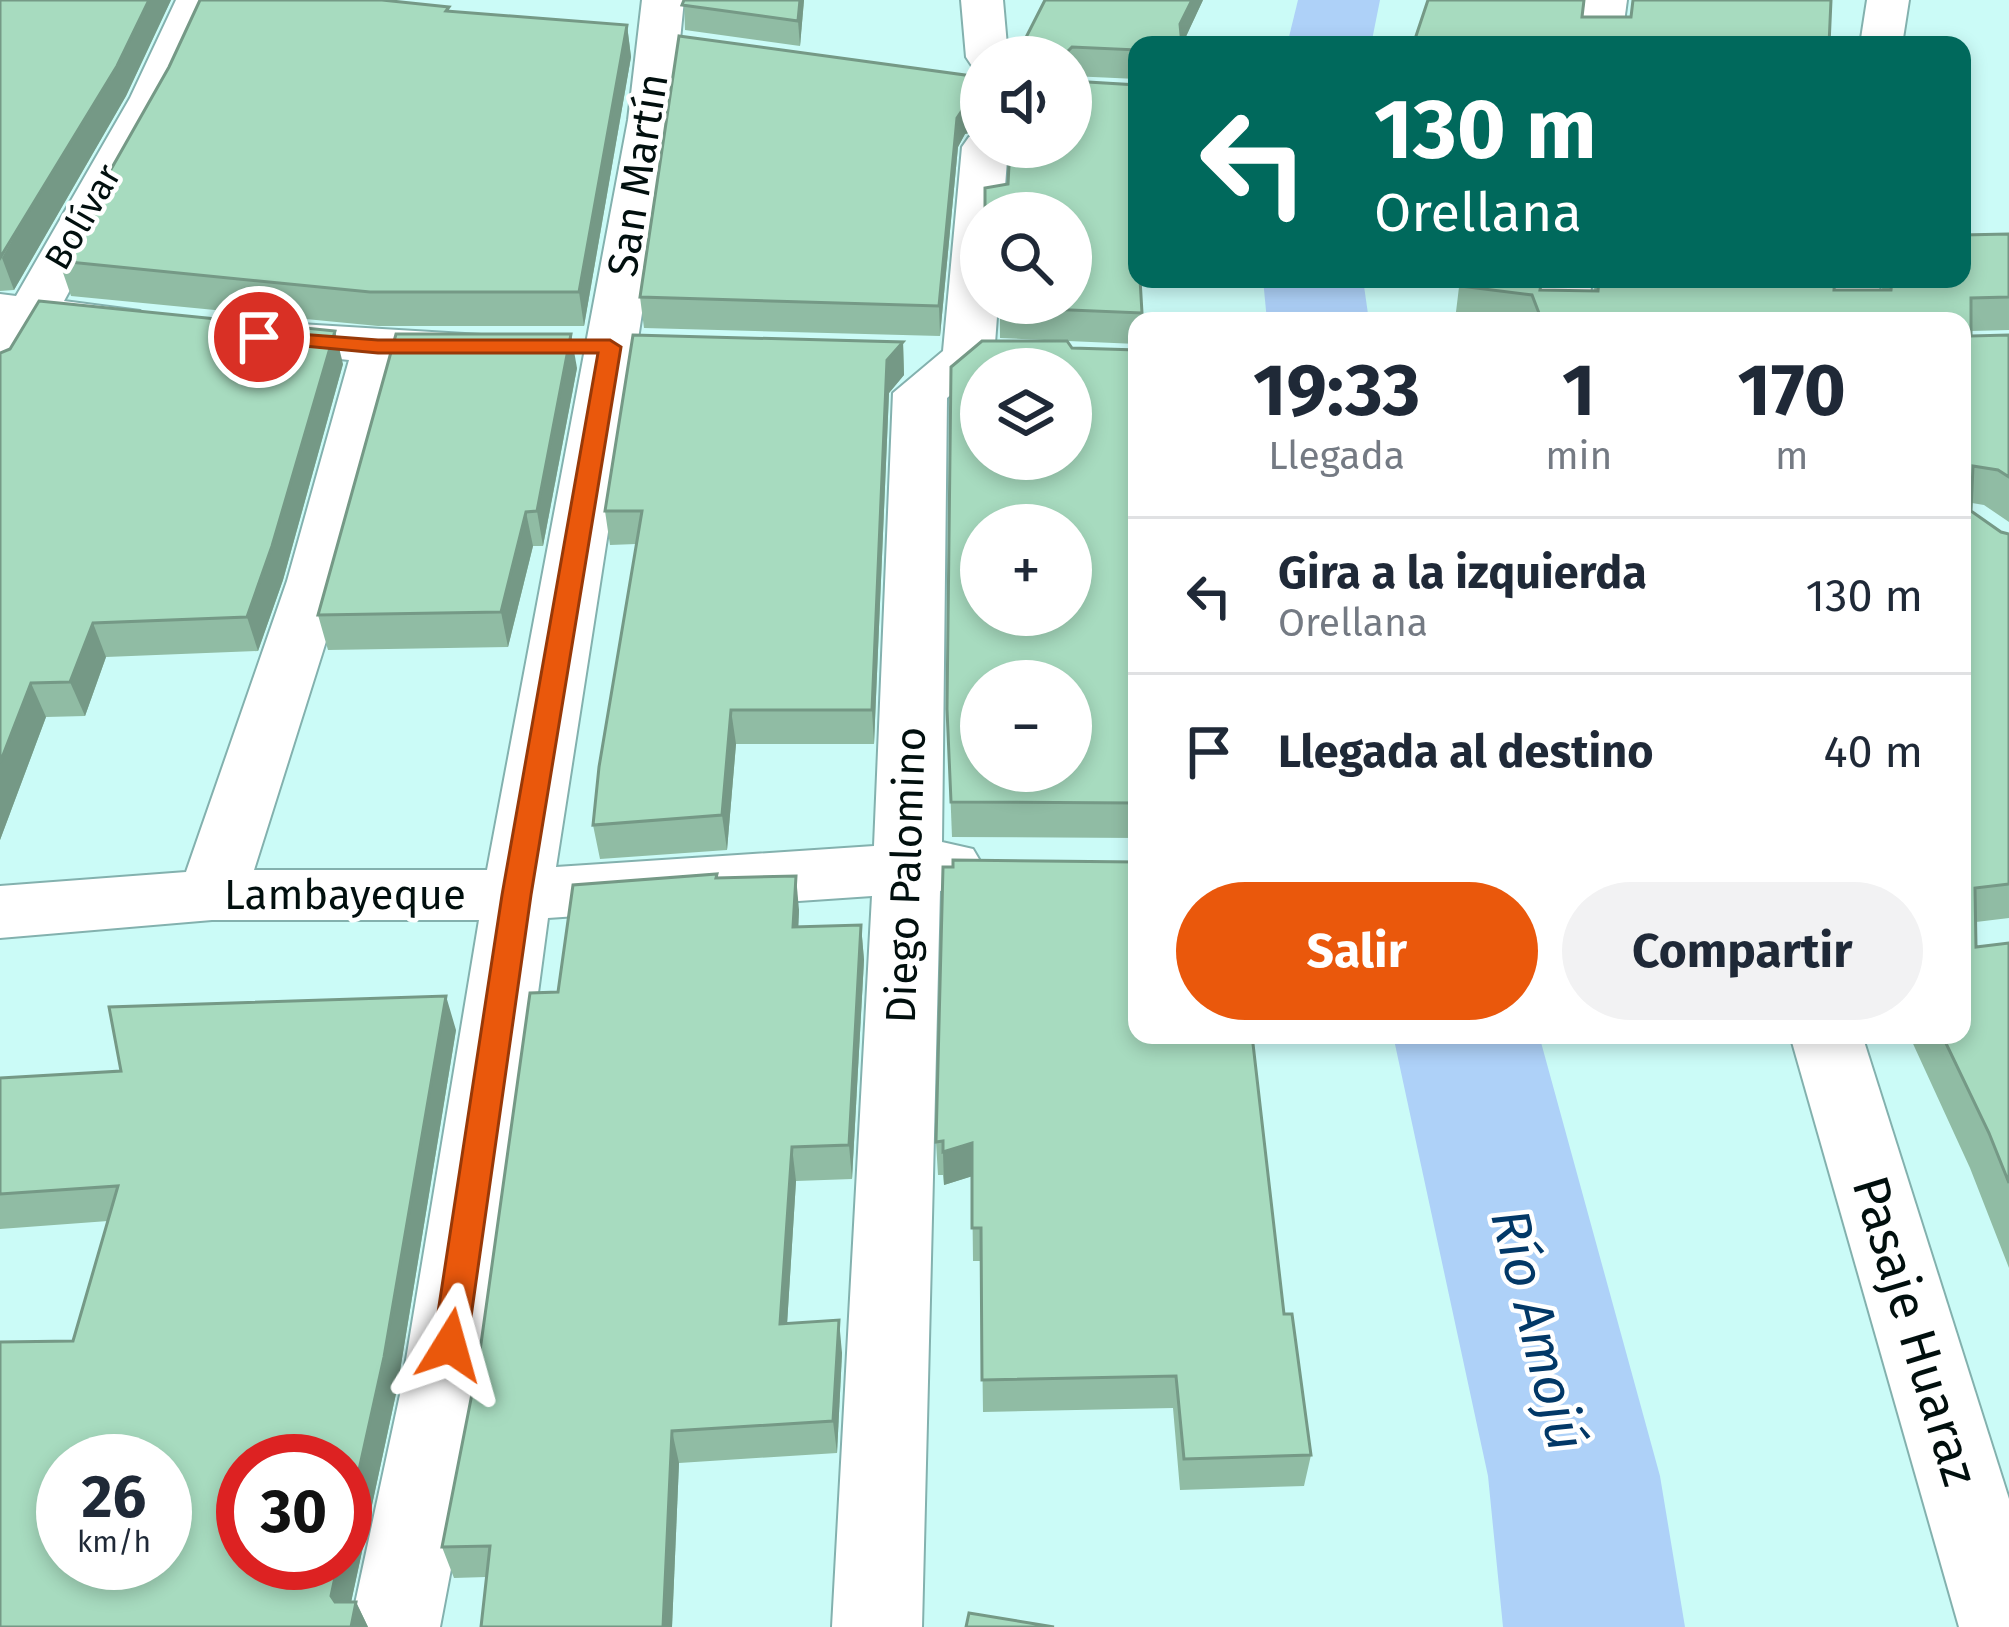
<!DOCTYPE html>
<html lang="es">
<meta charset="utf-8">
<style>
body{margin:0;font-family:"Fira Sans",sans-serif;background:#f2f2f3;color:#1f2937;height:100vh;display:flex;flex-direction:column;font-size:45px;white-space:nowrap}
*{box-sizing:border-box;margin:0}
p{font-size:39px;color:#747a83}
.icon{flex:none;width:66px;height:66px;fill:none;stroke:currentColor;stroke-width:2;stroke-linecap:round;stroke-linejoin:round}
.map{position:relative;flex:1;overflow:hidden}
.sheet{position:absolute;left:1128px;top:312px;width:843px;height:732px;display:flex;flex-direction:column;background:#fff;border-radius:24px;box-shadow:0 6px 18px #0003}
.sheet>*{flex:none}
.top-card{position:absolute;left:1128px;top:36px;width:843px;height:252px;border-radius:24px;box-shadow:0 6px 18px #0003;background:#00695c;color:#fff;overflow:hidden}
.fabs{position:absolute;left:960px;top:36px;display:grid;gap:24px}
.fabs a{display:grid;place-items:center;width:132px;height:132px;border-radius:50%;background:#fff;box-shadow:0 6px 18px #0003;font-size:60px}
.speed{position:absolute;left:36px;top:1434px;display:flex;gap:24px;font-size:60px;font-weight:700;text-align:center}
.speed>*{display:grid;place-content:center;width:156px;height:156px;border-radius:50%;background:#fff;box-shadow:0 6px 18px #0003;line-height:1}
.speed small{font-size:30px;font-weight:400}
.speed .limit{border:18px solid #d22;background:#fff;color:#111}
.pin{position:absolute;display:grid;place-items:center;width:102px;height:102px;color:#fff;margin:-51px;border:6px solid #fff;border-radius:50%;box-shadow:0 3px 12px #0007}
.me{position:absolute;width:132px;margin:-66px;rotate:8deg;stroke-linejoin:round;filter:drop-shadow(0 0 9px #0008)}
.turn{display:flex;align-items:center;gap:42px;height:252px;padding:0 48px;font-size:54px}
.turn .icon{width:156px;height:156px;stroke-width:2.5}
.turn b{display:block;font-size:84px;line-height:102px}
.eta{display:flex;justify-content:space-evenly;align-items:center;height:204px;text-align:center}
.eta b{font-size:72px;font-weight:700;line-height:84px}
.button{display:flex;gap:24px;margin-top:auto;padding:24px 48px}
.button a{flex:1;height:138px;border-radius:72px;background:#ea580c;color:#fff;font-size:48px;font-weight:700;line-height:138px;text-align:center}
.button a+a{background:#f2f2f3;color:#1f2937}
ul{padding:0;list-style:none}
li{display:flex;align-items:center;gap:36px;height:156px;padding:0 48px;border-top:3px solid #e0e1e3}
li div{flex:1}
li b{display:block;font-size:45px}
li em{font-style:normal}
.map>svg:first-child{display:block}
</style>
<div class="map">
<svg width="2009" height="1627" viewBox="0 0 2009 1627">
<rect width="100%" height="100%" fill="#cbfbf7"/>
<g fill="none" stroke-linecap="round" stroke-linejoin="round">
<g fill="#aed1f8" fill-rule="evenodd">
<polygon points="1298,0 1380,0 1371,45 1287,45"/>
<polygon points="1263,279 1363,279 1369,321 1267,321"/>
<polygon points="1393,1035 1539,1035 1660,1476 1685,1627 1503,1627 1488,1476"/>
</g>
<g stroke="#83b1ae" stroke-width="4">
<g id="minor">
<polygon points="176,0 218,0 174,98 64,301 140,311 147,322 140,333 122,337 48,329 19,380 0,385 0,294 16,296 130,98"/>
<polygon points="642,0 684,0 672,120 556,867 874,846 893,393 943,351 962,147 969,137 981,134 981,147 1008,147 1003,213 981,213 981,303 998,303 994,357 947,398 942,842 973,849 983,866 973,883 940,891 922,1627 832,1627 872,896 548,918 485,1390 440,1627 350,1627 401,1390 479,920 212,920 0,938 0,886 186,872 287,581 349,360 230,347 222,336 230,325 248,321 498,336 506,347 498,358 480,363 400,363 345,581 254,870 487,870 628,120"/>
<polygon points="961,0 1003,0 1008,57 981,57 981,68 972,66 966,57"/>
<polygon points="1585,0 1627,0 1621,45 1579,45"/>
<polygon points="1867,0 1909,0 1902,45 1860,45"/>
<polygon points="1542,279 1592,279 1587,321 1537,321"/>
<polygon points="1830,279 1880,279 1877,321 1827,321"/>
<polygon points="1790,1035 1862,1035 2009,1499 2009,1627 1959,1627"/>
</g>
</g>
<use href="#minor" fill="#fff" fill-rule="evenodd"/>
</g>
<g fill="#90bca4">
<polygon points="0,0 171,0 126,96 14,290 0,291"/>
<polygon points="684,0 804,0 800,46 685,30"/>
<polygon points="1203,0 1182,45 1137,45 1137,79 1071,76 1071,57 1016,57"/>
<polygon points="449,11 627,25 631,57 584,326 378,326 71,296 59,261"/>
<polygon points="981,75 981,132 980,130 965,134 958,147 940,336 644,328 640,297"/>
<polygon points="1137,85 1137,279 1142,313 1142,321 1137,321 1137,344 1000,338 1000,303 1008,184"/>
<polygon points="2009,234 2009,330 1971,331 1971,336 2009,335 2009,522 1984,505 1972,503 1971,511 2001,532 2009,534 2009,918 1976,922 1976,947 2009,943 2009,1268 1970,1168 1909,1035 1962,1035 1962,321 1455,320 1460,279 1542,279 1540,290 1594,291 1595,279 1835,279 1834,290 1882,290 1883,279 1962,279"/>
<polygon points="903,342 904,375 889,393 874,744 736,744 727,850 600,859 593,825 636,544 610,545 605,511"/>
<polygon points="1072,348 1137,350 1137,838 952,837 947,709"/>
<polygon points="0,353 343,364 283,580 258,651 106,657 85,716 46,717 0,840"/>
<polygon points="577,368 543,546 533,546 508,647 328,650 318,615"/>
<polygon points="943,867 1284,1314 1311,1455 1304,1486 1180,1490 1173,1408 983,1412 981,1261 973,1261 972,1176 944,1185 943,1175 938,1175 936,1142"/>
<polygon points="717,878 799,910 798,927 861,925 864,960 852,1179 796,1181 787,1324 842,1353 837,1453 679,1463 672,1627 481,1627 486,1577 454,1578 442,1547 479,1358 558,992"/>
<polygon points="456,1030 397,1389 351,1602 356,1602 368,1627 0,1627 73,1341 108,1221 0,1229 0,1078 121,1071"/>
</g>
<g fill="#759986">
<polygon points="149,0 171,0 126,96 14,290 2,258"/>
<polygon points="800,0 804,0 800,46 798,21"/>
<polygon points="1192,0 1203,0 1182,45 1180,24"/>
<polygon points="627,25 631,57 584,326 579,292"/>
<polygon points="980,101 980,130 965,134 958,147 940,336 939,306 957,118 965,106"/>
<polygon points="335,331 343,364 283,580 258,651 247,617"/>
<polygon points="571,334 577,368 543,546 537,511"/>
<polygon points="903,342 904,375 889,393 874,744 872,710 887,360"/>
<polygon points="526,512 533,546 508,647 501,612"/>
<polygon points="93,623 106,657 85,716 70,682"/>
<polygon points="31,683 46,717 0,840 0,763"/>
<polygon points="731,710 736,744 727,850 722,815"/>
<polygon points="796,876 799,910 797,962 793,927"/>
<polygon points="861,925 864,960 852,1179 849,1145"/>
<polygon points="446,996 456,1030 397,1389 346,1626 331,1596 338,1563 345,1563 345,1533"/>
<polygon points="972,1143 973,1176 944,1185 943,1152"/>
<polygon points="792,1147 796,1181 785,1357 780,1324"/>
<polygon points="839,1320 842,1353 837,1453 833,1421"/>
<polygon points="672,1431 679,1463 672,1627 663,1627"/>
<polygon points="356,1602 368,1627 351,1627"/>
</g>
<g fill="#a7dbbf" stroke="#759986" stroke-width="3" fill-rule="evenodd">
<polygon points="0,0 149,0 117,66 0,258"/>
<polygon points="200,0 382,0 449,7 446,11 627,25 579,292 370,292 59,261 169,67"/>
<polygon points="684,0 800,0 798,21 682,5"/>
<polygon points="1045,0 1192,0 1180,24 1182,45 1137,45 1137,50 1072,47 1067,52 1067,57 1016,57"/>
<polygon points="1428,0 1584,0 1582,17 1631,17 1633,0 1831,0 1829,45 1413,45"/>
<polygon points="679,36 980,77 981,75 981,104 980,101 965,106 957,118 939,306 640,297"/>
<polygon points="1071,81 1137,85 1137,187 1135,187 1137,279 1140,279 1142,313 1000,307 1000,303 1071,303 1071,213 985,213 985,188 1008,184 1010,147 1071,147"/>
<polygon points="2009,234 2009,297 1971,298 1971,336 2009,335 2009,477 1998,470 1973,466 1971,511 2001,532 2009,534 2009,884 1975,888 1976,947 2009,943 2009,1183 1989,1133 1942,1035 1962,1035 1962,321 1542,321 1532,295 1460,286 1461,279 1542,279 1540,290 1598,291 1599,279 1835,279 1834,290 1891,290 1892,279 1962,279 1962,235"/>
<polygon points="39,301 335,331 272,546 247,617 93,623 70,682 31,683 0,763 0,353 10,349"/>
<polygon points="396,334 571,334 537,511 526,512 501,612 318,615"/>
<polygon points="633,335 903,342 887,360 872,710 731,710 722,815 593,825 599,767 642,511 605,511"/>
<path d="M 982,341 L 1067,341 L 1072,348 L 1137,350 L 1137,803 L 951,802 L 947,709 L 951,367 ZM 981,369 L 1071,369 L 1071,459 L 981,459 ZM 981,525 L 1071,525 L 1071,615 L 981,615 ZM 981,681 L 1071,681 L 1071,771 L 981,771 Z"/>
<polygon points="953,860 1137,862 1137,1035 1252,1035 1284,1314 1292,1314 1311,1455 1184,1459 1176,1376 982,1380 981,1228 972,1228 972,1143 943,1152 943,1141 936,1142 943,867 953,867"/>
<polygon points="717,874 716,878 796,876 793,927 861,925 849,1145 792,1147 780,1324 839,1320 833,1421 672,1431 663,1627 481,1627 490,1546 442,1547 479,1358 530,993 558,992 573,885"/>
<path d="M 446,996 L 384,1357 L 345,1533 L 345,1461 L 243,1461 L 243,1563 L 338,1563 L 331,1596 L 335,1602 L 356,1602 L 351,1627 L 0,1627 L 0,1342 L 73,1341 L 118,1186 L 0,1194 L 0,1078 L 121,1071 L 109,1007 ZM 63,1461 L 165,1461 L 165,1563 L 63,1563 Z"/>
<polygon points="969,1613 1054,1627 966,1627"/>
</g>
<polygon fill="#ea580c" stroke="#983908" stroke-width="3" points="259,331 378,340 610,340 621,347 531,895 467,1345 462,1355 450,1360 438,1355 433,1345 502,895 598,353 378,353 251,341 248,337"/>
<g text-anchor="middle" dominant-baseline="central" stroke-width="9" stroke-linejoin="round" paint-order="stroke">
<g font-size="36" fill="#010f0e" stroke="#fff">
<text transform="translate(83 217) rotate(-60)">Bolívar</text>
</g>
<g font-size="42" fill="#010f0e" stroke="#fff">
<text transform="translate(638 175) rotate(-81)">San Martín</text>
<text transform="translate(906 875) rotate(-88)">Diego Palomino</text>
<text x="345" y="895">Lambayeque</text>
</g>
<g font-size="51" fill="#010f0e" stroke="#fff">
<text transform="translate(1915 1331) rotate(73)">Pasaje Huaraz</text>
</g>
<g font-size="54" font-style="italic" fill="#023867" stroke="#fff">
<text transform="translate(1538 1330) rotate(76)">Río Amojú</text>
</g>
</g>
</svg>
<div class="fabs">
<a><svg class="icon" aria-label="sound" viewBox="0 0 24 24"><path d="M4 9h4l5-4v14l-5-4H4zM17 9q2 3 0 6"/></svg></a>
<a><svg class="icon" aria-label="search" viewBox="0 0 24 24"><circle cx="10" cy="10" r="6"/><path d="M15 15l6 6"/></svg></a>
<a><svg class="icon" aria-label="layers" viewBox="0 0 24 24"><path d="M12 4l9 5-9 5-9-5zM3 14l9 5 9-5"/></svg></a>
<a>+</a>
<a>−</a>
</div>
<div class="speed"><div>26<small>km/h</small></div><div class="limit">30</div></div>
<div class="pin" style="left:259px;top:337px;background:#d93025"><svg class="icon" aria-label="arrive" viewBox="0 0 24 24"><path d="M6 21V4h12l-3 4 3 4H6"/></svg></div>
<svg class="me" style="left:450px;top:1345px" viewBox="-20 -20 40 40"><path d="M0-17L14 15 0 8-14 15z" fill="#ea580c" stroke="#fff" stroke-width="4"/></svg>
<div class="top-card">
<div class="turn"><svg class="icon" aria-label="left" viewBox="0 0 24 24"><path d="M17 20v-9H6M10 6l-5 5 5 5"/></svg><div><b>130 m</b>Orellana</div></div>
</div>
<section class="sheet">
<div class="eta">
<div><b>19:33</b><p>Llegada</p></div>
<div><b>1</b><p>min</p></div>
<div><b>170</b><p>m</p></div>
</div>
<ul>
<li><svg class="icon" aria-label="left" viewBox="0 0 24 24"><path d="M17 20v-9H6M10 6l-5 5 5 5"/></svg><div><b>Gira a la izquierda</b><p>Orellana</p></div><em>130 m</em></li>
<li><svg class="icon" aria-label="arrive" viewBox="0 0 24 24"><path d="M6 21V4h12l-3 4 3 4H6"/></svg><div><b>Llegada al destino</b></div><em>40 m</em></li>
</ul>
<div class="button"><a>Salir</a><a>Compartir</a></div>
</section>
</div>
